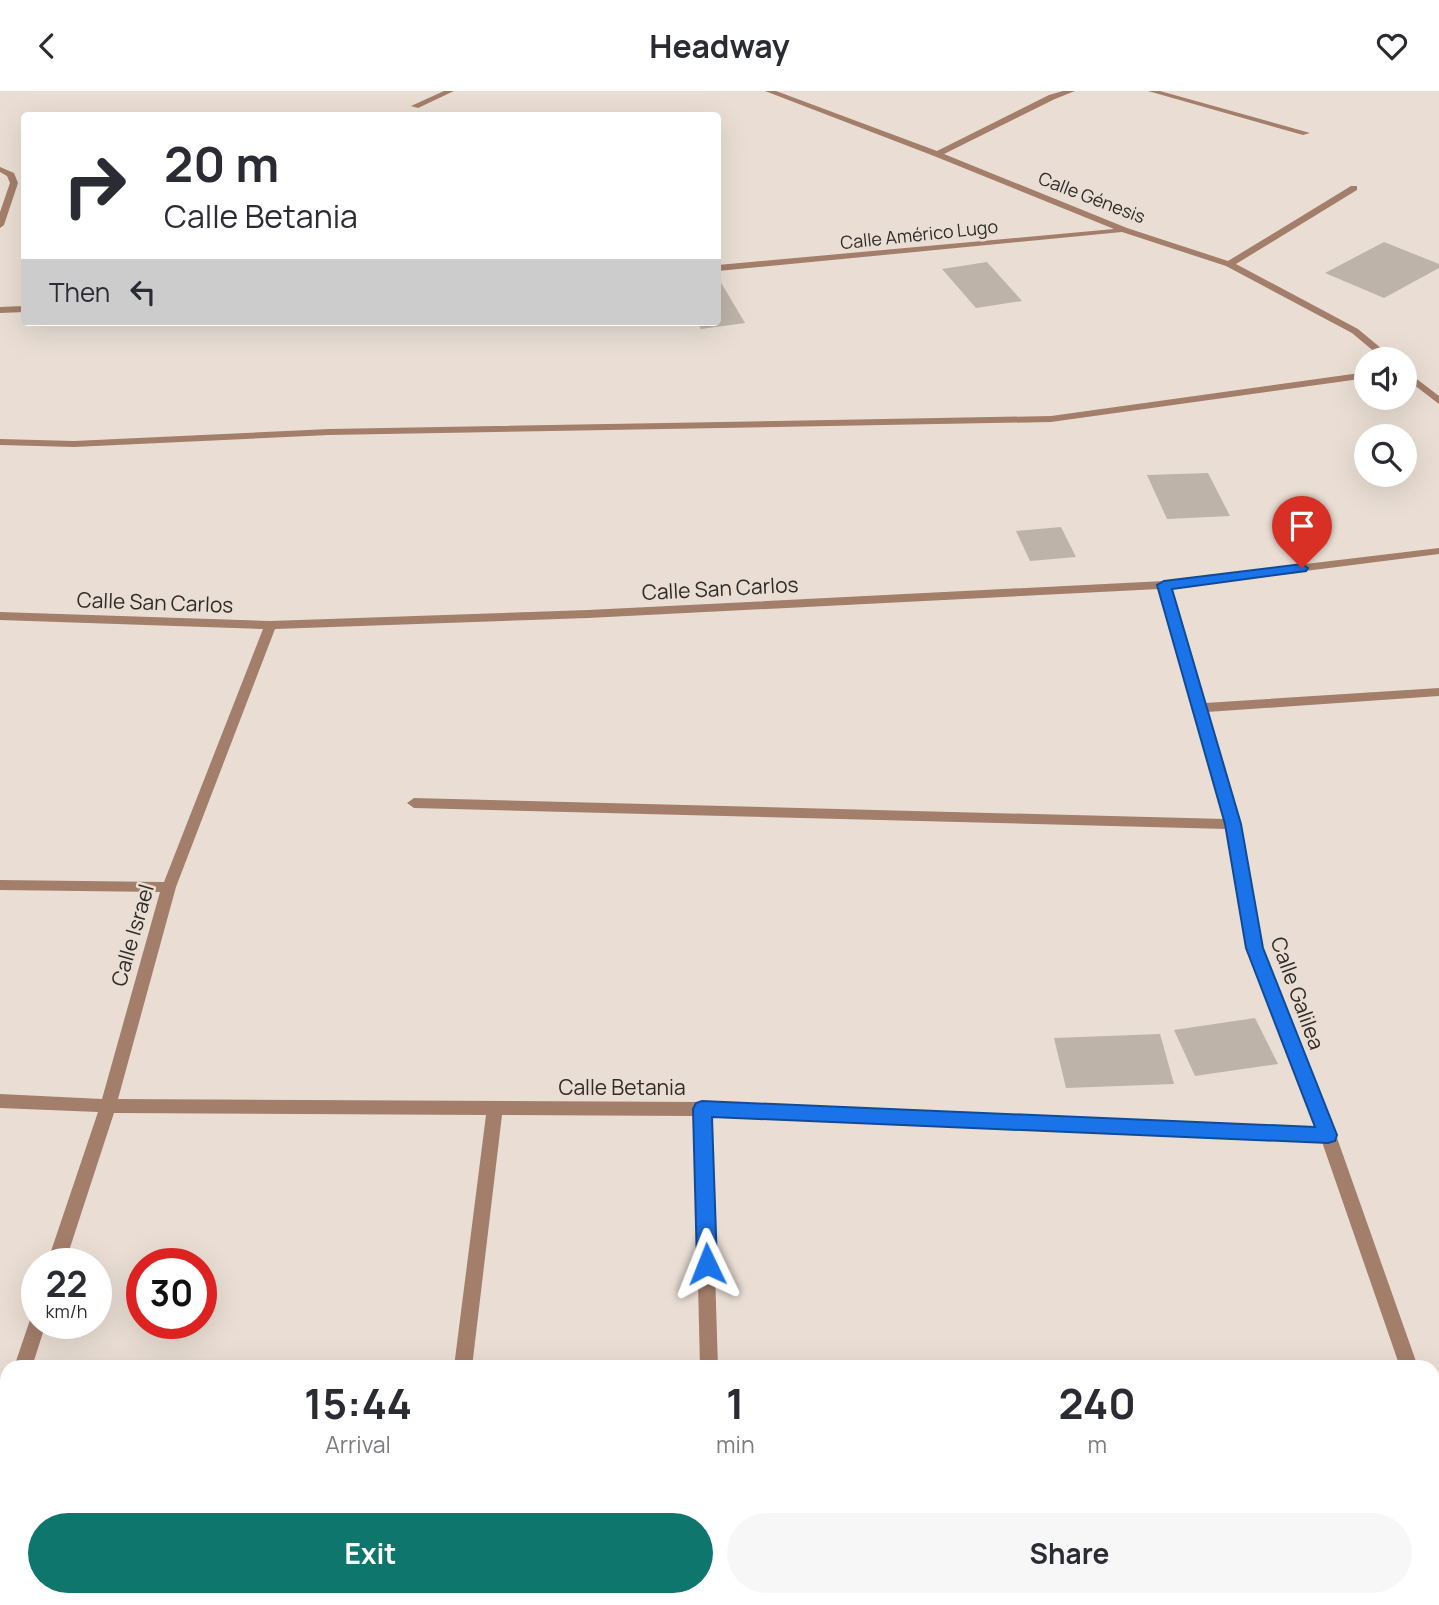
<!DOCTYPE html>
<meta charset="utf-8">
<style>
body{margin:0;font-family:Manrope,sans-serif;background:#f7f7f7;color:#2b2b33;height:100vh;display:flex;flex-direction:column;font-size:26px;white-space:nowrap}
*{box-sizing:border-box;margin:0}
p{font-size:23px;color:#7c7c81}
.icon{flex:none;width:38px;height:38px;fill:none;stroke:currentColor;stroke-width:2;stroke-linecap:round;stroke-linejoin:round}
.map{position:relative;flex:1;overflow:hidden}
.details{position:absolute;left:0px;top:1269px;width:1440px;height:247px;display:flex;flex-direction:column;background:#fff;border-radius:21px 21px 0 0;box-shadow:0 7px 28px #0002}
.details>*{flex:none}
.guide{position:absolute;left:21px;top:21px;width:700px;height:214px;border-radius:7px;box-shadow:0 7px 28px #0002;background:#fff;color:#2b2b33;overflow:hidden}
.tools{position:absolute;left:1354px;top:256px;display:grid;gap:14px}
.tools a{display:grid;place-items:center;width:63px;height:63px;border-radius:50%;background:#fff;box-shadow:0 7px 28px #0002;font-size:35px}
.speed{position:absolute;left:21px;top:1157px;display:flex;gap:14px;font-size:35px;font-weight:700;text-align:center}
.speed>*{display:grid;place-content:center;width:91px;height:91px;border-radius:50%;background:#fff;box-shadow:0 7px 28px #0002;line-height:1}
.speed small{font-size:18px;font-weight:400}
.speed .limit{border:10px solid #d22;background:#fff;color:#111}
.pin{position:absolute;display:grid;place-items:center;width:60px;height:60px;color:#fff;margin:-72px -30px;border-radius:50% 50% 50% 0;rotate:-45deg;box-shadow:0 0 7px #0007}
.pin .icon{rotate:45deg}
.me{position:absolute;width:77px;margin:-38px;rotate:358deg;stroke-linejoin:round;filter:drop-shadow(0 0 5px #0008)}
.turn{display:flex;align-items:center;gap:24px;height:147px;padding:0 28px;font-size:32px}
.turn .icon{width:91px;height:91px;stroke-width:2.5}
.turn b{display:block;font-size:49px;line-height:60px}
.then{display:flex;align-items:center;height:66px;padding:0 28px;background:#0003;gap:14px;font-size:26px}
.eta{display:flex;justify-content:space-evenly;align-items:center;height:119px;text-align:center}
.eta b{font-size:42px;font-weight:700;line-height:49px}
.primary-button{display:flex;gap:14px;margin-top:auto;padding:14px 28px}
.primary-button a{flex:1;height:80px;border-radius:42px;background:#0f766e;color:#fff;font-size:28px;font-weight:700;line-height:80px;text-align:center}
.primary-button a+a{background:#f7f7f7;color:#2b2b33}
header{display:flex;justify-content:space-between;align-items:center;height:91px;padding:0 28px;background:#fff;font-size:32px;font-weight:700}
.map>svg:first-child{display:block}
</style>
<header><svg class="icon" aria-label="back" viewBox="0 0 24 24"><path d="M15 5l-7 7 7 7"/></svg>Headway<svg class="icon" aria-label="heart" viewBox="0 0 24 24"><path d="M12 20l-8-8c-3-5 5-10 8-4 3-6 11-1 8 4z"/></svg></header>
<div class="map">
<svg width="1439" height="1514" viewBox="0 0 1439 1514">
<rect width="100%" height="100%" fill="#eaded4"/>
<g fill="#beb3a9">
<polygon points="1384,151 1439,173 1439,177 1384,207 1325,182"/>
<polygon points="987,171 1022,210 976,217 942,178"/>
<polygon points="718,190 720,190 745,232 701,238 697,231 718,231"/>
<polygon points="1208,382 1230,425 1167,428 1147,384"/>
<polygon points="1061,436 1076,466 1030,470 1016,440"/>
<polygon points="1255,927 1278,973 1195,985 1174,939"/>
<polygon points="1160,943 1174,993 1066,997 1054,947"/>
</g>
<g fill="none" stroke-linecap="round" stroke-linejoin="round">
<g fill="#a37e6b" fill-rule="evenodd">
<polygon points="444,0 454,0 418,17 411,15"/>
<polygon points="765,0 776,0 937,60 1049,4 1063,0 1075,0 1055,8 944,63 1127,137 1228,170 1351,95 1357,95 1357,99 1236,173 1358,238 1394,268 1383,268 1352,242 1226,175 1122,141 718,180 718,174 1114,138 934,65"/>
<polygon points="1148,0 1160,0 1310,42 1303,44"/>
<polygon points="0,76 14,82 18,92 4,134 0,137 0,121 10,92 7,85 0,81"/>
<polygon points="24,215 24,221 0,222 0,216"/>
<polygon points="1405,279 1439,305 1439,313 1405,287"/>
<polygon points="1367,281 1367,287 1051,331 329,344 74,356 0,354 0,348 74,350 329,338 1051,325"/>
<path d="M 1439,457 L 1439,463 L 1171,497 L 1205,612 L 1439,597 L 1439,605 L 1207,621 L 1240,733 L 1261,857 L 1336,1044 L 1418,1276 L 1400,1276 L 1322,1051 L 710,1025 L 718,1276 L 700,1276 L 694,1025 L 502,1024 L 472,1276 L 454,1276 L 486,1024 L 114,1022 L 65,1172 L 47,1172 L 98,1021 L 0,1017 L 0,1003 L 102,1008 L 160,801 L 0,799 L 0,789 L 164,791 L 263,538 L 0,529 L 0,521 L 270,530 L 588,519 L 1164,490 ZM 1159,498 L 1225,728 L 414,707 L 407,712 L 414,717 L 1227,738 L 1247,857 L 1317,1036 L 702,1011 L 118,1008 L 176,796 L 275,538 L 588,527 Z"/>
<polygon points="37,1224 37,1232 46,1232 32,1276 14,1276 31,1226"/>
<polygon points="7,1314 7,1351 0,1355 0,1317"/>
<polygon points="1433,1335 1439,1337 1439,1370 1433,1367"/>
<polygon points="425,1508 445,1508 444,1514 424,1514"/>
<rect x="706" y="1508" width="20" height="6"/>
</g>
</g>
<polygon fill="#1a73e8" stroke="#114b97" stroke-width="2" points="1302,473 1308,477 1306,480 1172,498 1241,733 1263,857 1337,1044 1335,1050 1328,1052 712,1026 717,1173 714,1179 707,1182 700,1179 697,1173 693,1018 696,1012 702,1010 1315,1036 1246,857 1225,733 1157,494 1164,490"/>
<g text-anchor="middle" dominant-baseline="central" stroke-width="5" stroke-linejoin="round" paint-order="stroke">
<g font-size="18" fill="#2f2b27" stroke="#eaded4">
<text transform="translate(1092 106) rotate(21)">Calle Génesis</text>
<text transform="translate(919 143) rotate(-6)">Calle Américo Lugo</text>
</g>
<g font-size="21" fill="#2f2b27" stroke="#eaded4">
<text transform="translate(720 497) rotate(-3)">Calle San Carlos</text>
<text transform="translate(155 511) rotate(2)">Calle San Carlos</text>
<text transform="translate(132 844) rotate(-74)">Calle Israel</text>
<text transform="translate(1298 902) rotate(70)">Calle Galilea</text>
<text x="622" y="996">Calle Betania</text>
</g>
</g>
</svg>
<div class="tools">
<a><svg class="icon" aria-label="sound" viewBox="0 0 24 24"><path d="M4 9h4l5-4v14l-5-4H4zM17 9q2 3 0 6"/></svg></a>
<a><svg class="icon" aria-label="search" viewBox="0 0 24 24"><circle cx="10" cy="10" r="6"/><path d="M15 15l6 6"/></svg></a>
</div>
<div class="speed"><div>22<small>km/h</small></div><div class="limit">30</div></div>
<div class="pin" style="left:1302px;top:477px;background:#d93025"><svg class="icon" aria-label="arrive" viewBox="0 0 24 24"><path d="M6 21V4h12l-3 4 3 4H6"/></svg></div>
<svg class="me" style="left:707px;top:1173px" viewBox="-20 -20 40 40"><path d="M0-17L14 15 0 8-14 15z" fill="#1a73e8" stroke="#fff" stroke-width="4"/></svg>
<div class="guide">
<div class="turn"><svg class="icon" aria-label="right" viewBox="0 0 24 24"><path d="M7 20v-9h11M14 6l5 5-5 5"/></svg><div><b>20 m</b>Calle Betania</div></div>
<div class="then">Then<svg class="icon" aria-label="left" viewBox="0 0 24 24"><path d="M17 20v-9H6M10 6l-5 5 5 5"/></svg></div>
</div>
<section class="details">
<div class="eta">
<div><b>15:44</b><p>Arrival</p></div>
<div><b>1</b><p>min</p></div>
<div><b>240</b><p>m</p></div>
</div>
<div class="primary-button"><a>Exit</a><a>Share</a></div>
</section>
</div>
